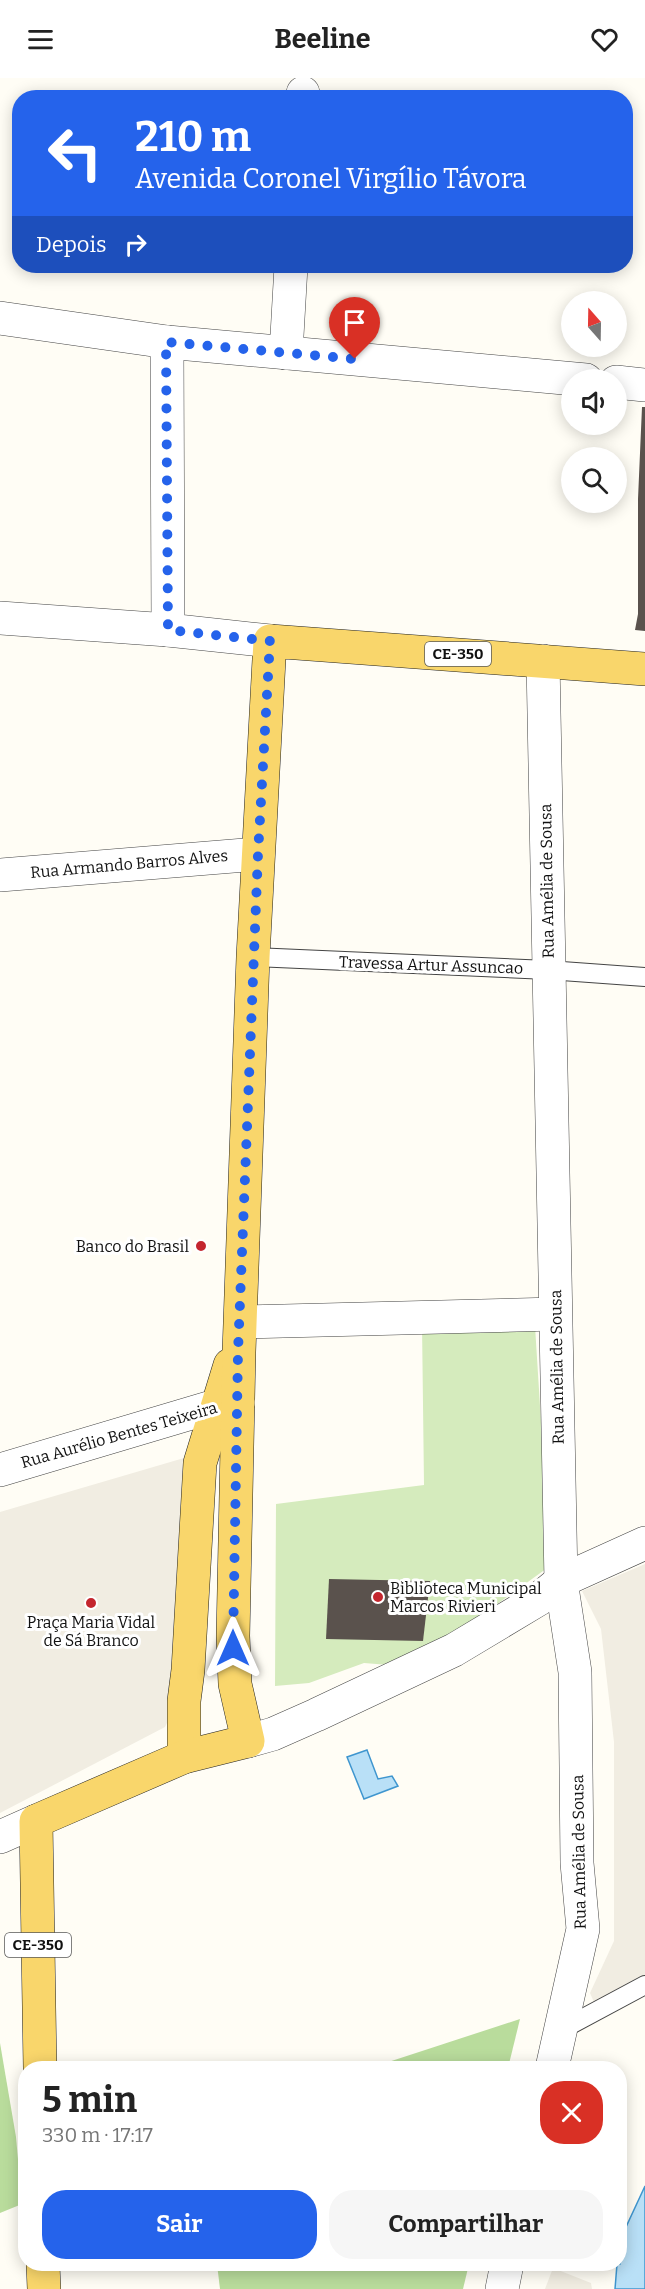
<!DOCTYPE html>
<html lang="pt">
<meta charset="utf-8">
<style>
body{margin:0;font-family:Bitter,serif;background:#f6f6f6;color:#222;height:100vh;display:flex;flex-direction:column;font-size:22px;white-space:nowrap}
*{box-sizing:border-box;margin:0}
p{font-size:20px;color:#767676}
.icon{flex:none;width:33px;height:33px;fill:none;stroke:currentColor;stroke-width:2;stroke-linecap:round;stroke-linejoin:round}
.map{position:relative;flex:1;overflow:hidden}
.side{position:absolute;left:18px;top:1983px;width:609px;height:210px;display:flex;flex-direction:column;background:#fff;border-radius:24px;box-shadow:0 3px 15px #0003}
.side>*{flex:none}
.top-card{position:absolute;left:12px;top:12px;width:621px;height:183px;border-radius:24px;box-shadow:0 3px 15px #0003;background:#2563eb;color:#fff;overflow:hidden}
.needle{width:39px;rotate:340deg}
.controls{position:absolute;left:561px;top:213px;display:grid;gap:12px}
.controls a{display:grid;place-items:center;width:66px;height:66px;border-radius:50%;background:#fff;box-shadow:0 3px 15px #0003;font-size:30px}
.pin{position:absolute;display:grid;place-items:center;width:51px;height:51px;color:#fff;margin:-62px -26px;border-radius:50% 50% 50% 0;rotate:-45deg;box-shadow:0 0 6px #0007}
.pin .icon{rotate:45deg}
.me{position:absolute;width:66px;margin:-33px;rotate:0deg;stroke-linejoin:round;filter:drop-shadow(0 0 4px #0008)}
.turn{display:flex;align-items:center;gap:21px;height:126px;padding:0 24px;font-size:27px}
.turn .icon{width:78px;height:78px;stroke-width:2.5}
.turn b{display:block;font-size:42px;line-height:51px}
.then{display:flex;align-items:center;height:57px;padding:0 24px;background:#0003;gap:12px;font-size:22px}
.round{display:grid;place-items:center;flex:none;width:63px;height:63px;border-radius:24px;background:#f6f6f6}
.head{display:flex;align-items:center;justify-content:space-between;height:102px;padding:0 24px}
h1{font-size:36px;font-weight:700;line-height:45px}
.cta{display:flex;gap:12px;margin-top:auto;padding:12px 24px}
.cta a{flex:1;height:69px;border-radius:24px;background:#2563eb;color:#fff;font-size:24px;font-weight:700;line-height:69px;text-align:center}
.cta a+a{background:#f6f6f6;color:#222}
header{display:flex;justify-content:space-between;align-items:center;height:78px;padding:0 24px;background:#fff;font-size:27px;font-weight:700}
.map>svg:first-child{display:block}
</style>
<header><svg class="icon" aria-label="menu" viewBox="0 0 24 24"><path d="M4 6h16M4 12h16M4 18h16"/></svg>Beeline<svg class="icon" aria-label="heart" viewBox="0 0 24 24"><path d="M12 20l-8-8c-3-5 5-10 8-4 3-6 11-1 8 4z"/></svg></header>
<div class="map">
<svg width="645" height="2211" viewBox="0 0 645 2211">
<rect width="100%" height="100%" fill="#fffdf5"/>
<polygon fill="#d5ebbd" points="422,1246 535,1248 550,1488 461,1552 401,1588 364,1585 309,1605 275,1608 276,1426 424,1407"/>
<g fill="#b9dc9c">
<polygon points="520,1941 508,1990 370,1990"/>
<polygon points="0,1965 16,2059 22,2126 0,2135"/>
<polygon points="217,2186 469,2186 463,2211 220,2211"/>
</g>
<g fill="#f1ede2">
<polygon points="184,1380 181,1616 165,1649 0,1735 0,1434"/>
<polygon points="645,1486 645,1902 597,1931 590,1915 614,1863 614,1664 601,1551 582,1513"/>
<polygon points="553,2190 591,2205 592,2211 545,2211"/>
</g>
<g fill="#b9e0f7" stroke="#3f96cf" stroke-width="1.5">
<polygon points="367,1672 378,1701 392,1698 398,1708 364,1721 347,1679"/>
<polygon points="645,2108 645,2211 615,2211 617,2186 620,2186 620,2162"/>
</g>
<g fill="#5a524d">
<polygon points="642,329 645,329 645,553 635,552 638,536 638,421"/>
<polygon points="329,1501 430,1503 423,1563 326,1561"/>
</g>
<g fill="none" stroke-linecap="round" stroke-linejoin="round">
<g stroke="#444" stroke-width="20">
<g id="service">
<polyline points="253,879 548,892 645,899"/>
<polyline points="561,1952 645,1907"/>
</g>
</g>
<g stroke="#444" stroke-width="34">
<g id="minor">
<polyline points="302,20 303,15"/>
<polyline points="167,264 586,302"/>
<polyline points="286,275 291,188"/>
<polyline points="616,304 645,307"/>
<polyline points="0,540 168,552"/>
<polyline points="543,583 561,1503 575,1594 577,1785 583,1851 552,1990"/>
<polyline points="0,797 258,776"/>
<polyline points="241,1244 555,1236"/>
<polyline points="0,1392 215,1328 238,1325"/>
<polyline points="248,1663 273,1656 316,1637 454,1572 539,1521 561,1503 645,1465"/>
<polyline points="0,1759 36,1743"/>
<polyline points="502,2211 507,2186"/>
</g>
</g>
<g stroke="#444" stroke-width="34">
<polyline id="tertiary" points="0,240 167,264 168,552 270,563"/>
</g>
<g stroke="#222" stroke-width="34">
<g id="primary">
<polyline points="184,1679 184,1623 188,1592 200,1385 230,1287"/>
<polyline points="40,1990 36,1743 184,1679 248,1663 235,1606 233,1558 239,1274 253,879 270,563 645,591"/>
<polyline points="43,2186 44,2211"/>
</g>
</g>
<use href="#service" stroke="#fff" stroke-width="18"/>
<use href="#minor" stroke="#fff" stroke-width="33"/>
<use href="#tertiary" stroke="#fff" stroke-width="33"/>
<use href="#primary" stroke="#f9d66b" stroke-width="33"/>
</g>
<g fill="none" stroke-linecap="round" stroke-linejoin="round">
<polyline stroke="#2563eb" stroke-width="10" stroke-dasharray="0 18" points="233,1570 238,1274 258,776 270,563 168,552 166,264 355,281"/>
</g>
<g fill="#c4262e" stroke="#fff" stroke-width="2">
<circle cx="201" cy="1168" r="6"/>
<circle cx="378" cy="1519" r="6"/>
<circle cx="91" cy="1525" r="6"/>
</g>
<g text-anchor="middle" dominant-baseline="central" stroke-width="6" stroke-linejoin="round" paint-order="stroke">
<g fill="#fff" stroke="#585858" stroke-width="1.5">
<rect x="425" y="564" width="66" height="24" rx="4.5"/>
<rect x="5" y="1855" width="66" height="24" rx="4.5"/>
</g>
<g font-size="15" font-weight="bold" fill="#111">
<text x="458" y="576">CE-350</text>
<text x="38" y="1867">CE-350</text>
</g>
<g font-size="16" fill="#111" stroke="#fff">
<text transform="translate(129 786) rotate(-5)">Rua Armando Barros Alves</text>
<text transform="translate(547 803) rotate(-91)">Rua Amélia de Sousa</text>
<text transform="translate(431 887) rotate(2)">Travessa Artur Assuncao</text>
<text transform="translate(557 1289) rotate(-91)">Rua Amélia de Sousa</text>
<text transform="translate(119 1357) rotate(-16)">Rua Aurélio Bentes Teixeira</text>
<text transform="translate(579 1774) rotate(-91)">Rua Amélia de Sousa</text>
</g>
<g font-size="16" fill="#111" stroke="#fff" text-anchor="end">
<text x="189" y="1168">Banco do Brasil</text>
<text x="390" y="1510" text-anchor="start">Biblioteca Municipal<tspan x="390" dy="18">Marcos Rivieri</tspan></text>
<text x="91" y="1544" text-anchor="middle">Praça Maria Vidal<tspan x="91" dy="18">de Sá Branco</tspan></text>
</g>
</g>
</svg>
<div class="controls">
<a><svg class="needle" viewBox="-14 -14 28 28"><path d="M0-13l5 13h-10z" fill="#e53935"/><path d="M0 13l5-13h-10z" fill="#767676"/></svg></a>
<a><svg class="icon" aria-label="sound" viewBox="0 0 24 24"><path d="M4 9h4l5-4v14l-5-4H4zM17 9q2 3 0 6"/></svg></a>
<a><svg class="icon" aria-label="search" viewBox="0 0 24 24"><circle cx="10" cy="10" r="6"/><path d="M15 15l6 6"/></svg></a>
</div>
<div class="pin" style="left:355px;top:281px;background:#d93025"><svg class="icon" aria-label="arrive" viewBox="0 0 24 24"><path d="M6 21V4h12l-3 4 3 4H6"/></svg></div>
<svg class="me" style="left:233px;top:1570px" viewBox="-20 -20 40 40"><path d="M0-17L14 15 0 8-14 15z" fill="#2563eb" stroke="#fff" stroke-width="4"/></svg>
<div class="top-card">
<div class="turn"><svg class="icon" aria-label="left" viewBox="0 0 24 24"><path d="M17 20v-9H6M10 6l-5 5 5 5"/></svg><div><b>210 m</b>Avenida Coronel Virgílio Távora</div></div>
<div class="then">Depois<svg class="icon" aria-label="right" viewBox="0 0 24 24"><path d="M7 20v-9h11M14 6l5 5-5 5"/></svg></div>
</div>
<section class="side">
<div class="head"><div><h1>5 min</h1><p>330 m · 17:17</p></div><a class="round" style="background:#d93025;color:#fff"><svg class="icon" aria-label="close" viewBox="0 0 24 24"><path d="M6 6l12 12M18 6L6 18"/></svg></a></div>
<div class="cta"><a>Sair</a><a>Compartilhar</a></div>
</section>
</div>
